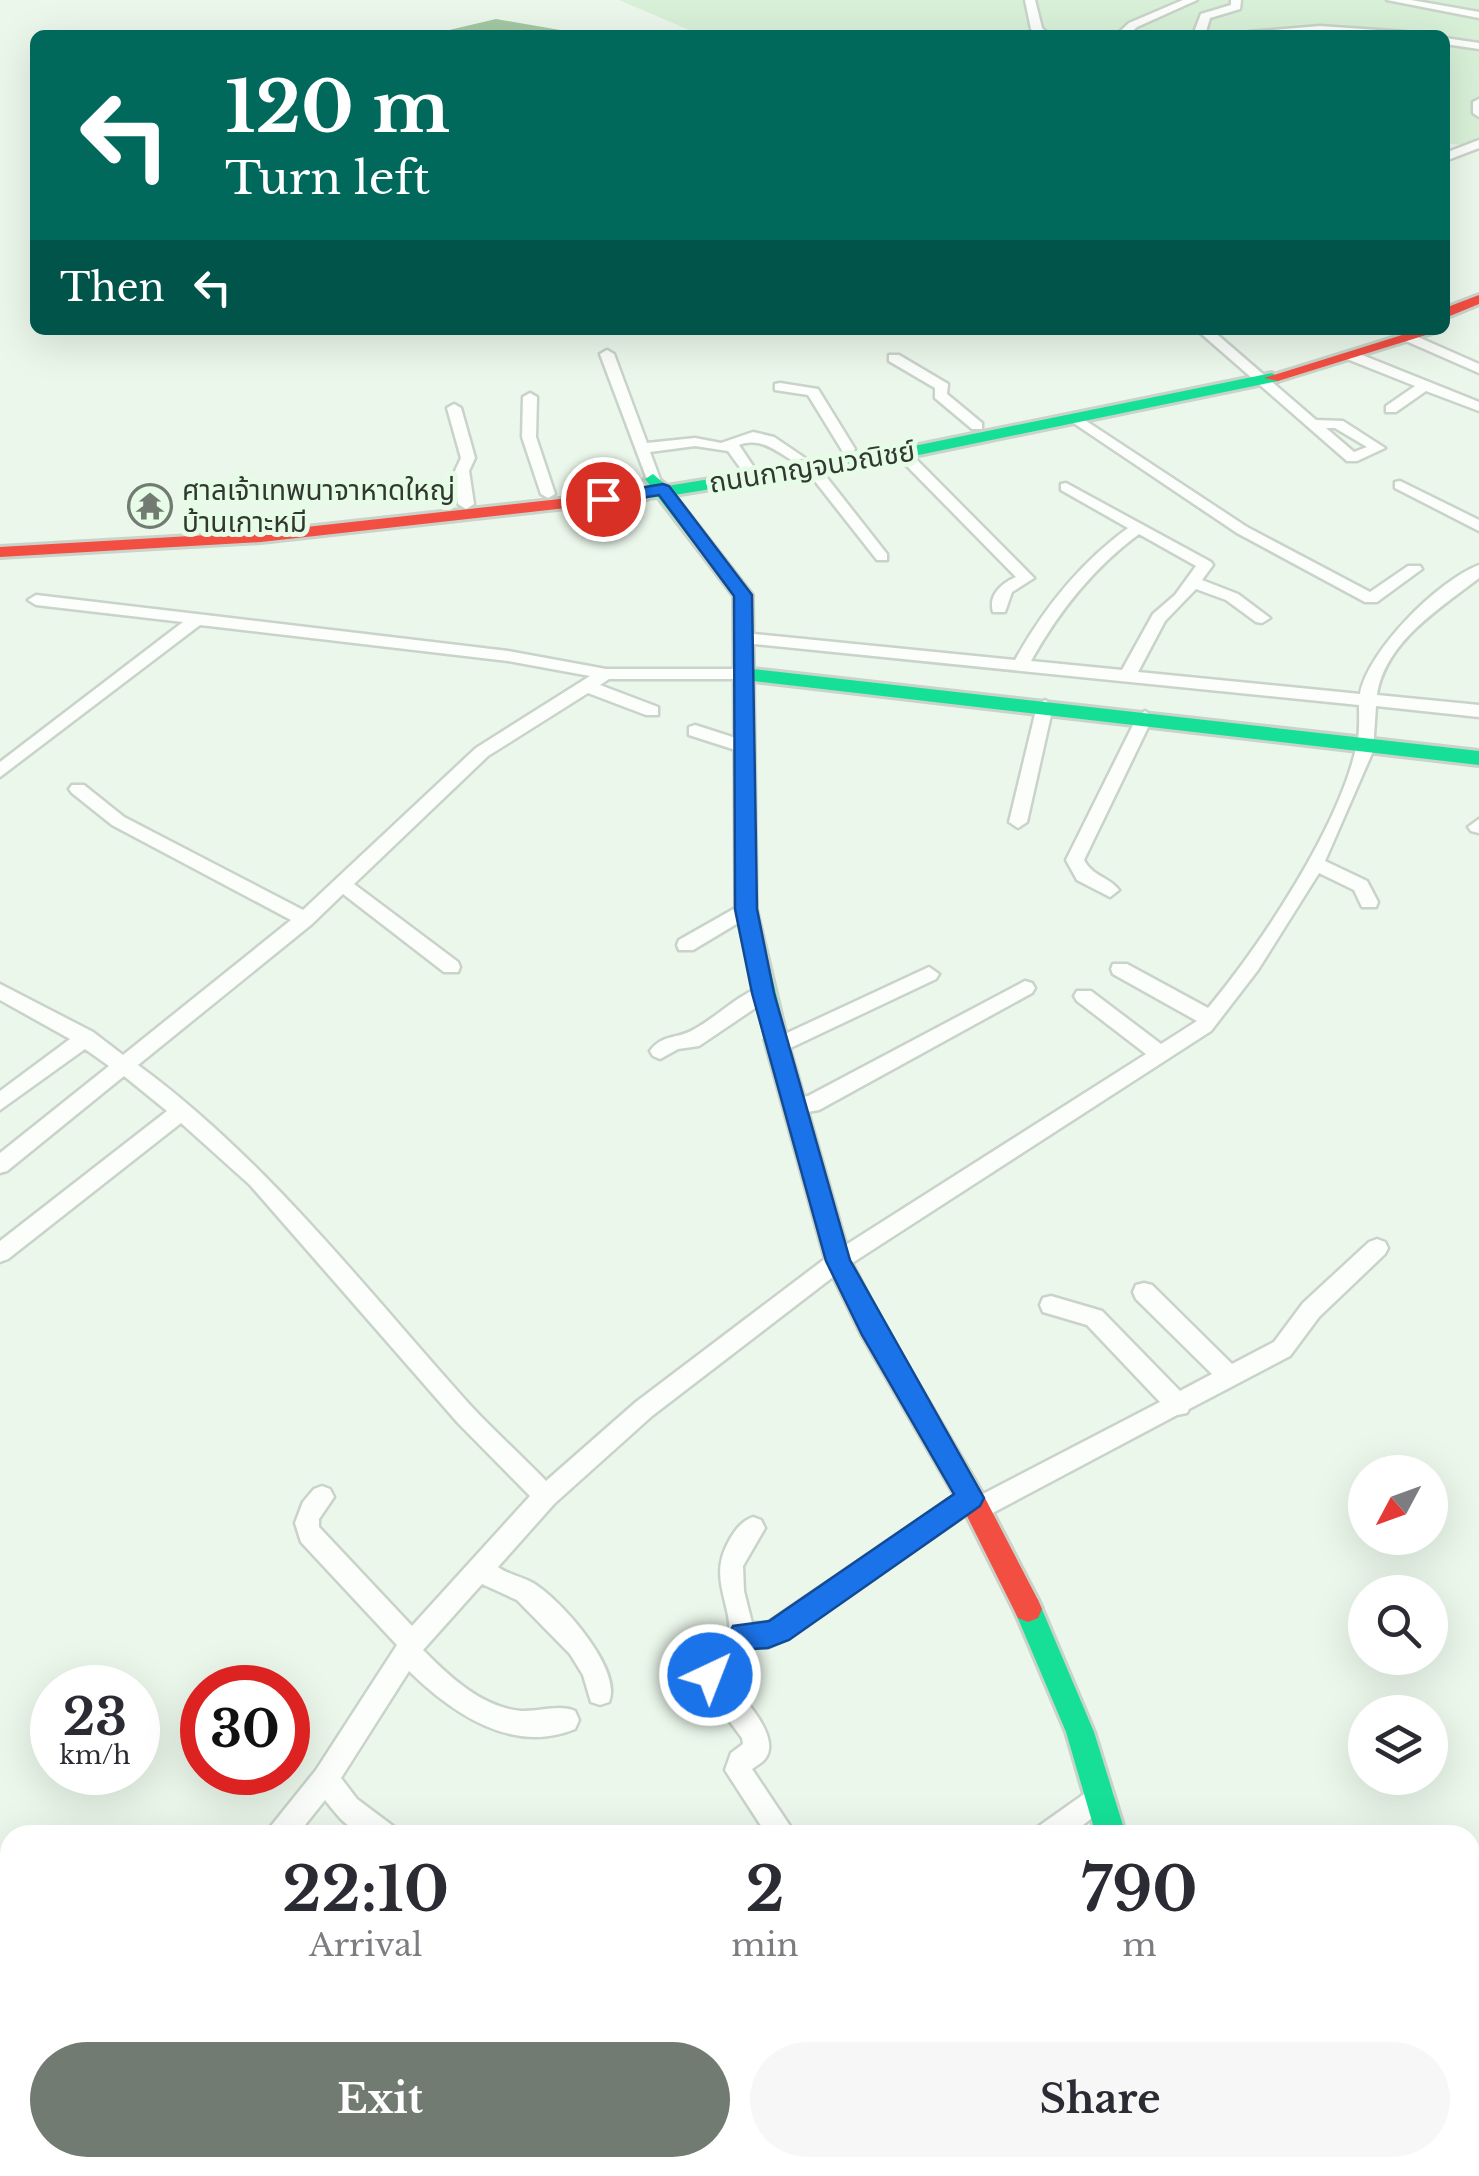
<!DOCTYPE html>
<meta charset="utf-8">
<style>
body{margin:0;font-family:"Libre Baskerville","Noto Sans Thai",serif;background:#f7f7f7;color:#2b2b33;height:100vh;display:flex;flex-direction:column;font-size:38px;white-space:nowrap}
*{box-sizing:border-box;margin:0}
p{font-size:32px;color:#7c7c81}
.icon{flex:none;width:55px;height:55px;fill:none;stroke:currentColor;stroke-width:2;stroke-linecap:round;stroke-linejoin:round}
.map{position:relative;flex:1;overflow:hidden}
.details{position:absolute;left:0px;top:1825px;width:1480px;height:352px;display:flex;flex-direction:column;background:#fff;border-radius:30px 30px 0 0;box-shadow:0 10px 40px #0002}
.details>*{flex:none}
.top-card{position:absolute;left:30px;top:30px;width:1420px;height:305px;border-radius:15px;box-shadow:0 10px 40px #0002;background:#00695c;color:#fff;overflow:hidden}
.needle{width:65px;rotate:229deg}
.tools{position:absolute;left:1348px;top:1455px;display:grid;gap:20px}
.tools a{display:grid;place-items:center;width:100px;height:100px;border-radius:50%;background:#fff;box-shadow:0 10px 40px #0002;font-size:50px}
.speed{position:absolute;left:30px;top:1665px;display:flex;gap:20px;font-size:50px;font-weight:700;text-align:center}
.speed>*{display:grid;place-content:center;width:130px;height:130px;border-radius:50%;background:#fff;box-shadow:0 10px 40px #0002;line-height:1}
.speed small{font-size:25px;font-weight:400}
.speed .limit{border:15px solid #d22;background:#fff;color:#111}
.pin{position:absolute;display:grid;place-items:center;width:85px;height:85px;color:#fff;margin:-42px;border:5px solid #fff;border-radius:50%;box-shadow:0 2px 10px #0007}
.me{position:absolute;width:110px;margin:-55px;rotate:43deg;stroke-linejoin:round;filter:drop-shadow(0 0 8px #0008)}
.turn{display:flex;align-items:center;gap:35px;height:210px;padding:0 30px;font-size:45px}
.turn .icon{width:130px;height:130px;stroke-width:2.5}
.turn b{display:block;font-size:70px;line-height:85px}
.then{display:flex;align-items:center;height:95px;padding:0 30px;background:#0003;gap:20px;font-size:38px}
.eta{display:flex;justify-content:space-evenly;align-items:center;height:170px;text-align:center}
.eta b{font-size:60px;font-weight:700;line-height:70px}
.button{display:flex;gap:20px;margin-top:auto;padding:20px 30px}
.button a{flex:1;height:115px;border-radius:60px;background:#717b71;color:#fff;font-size:40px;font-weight:700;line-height:115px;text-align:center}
.button a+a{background:#f7f7f7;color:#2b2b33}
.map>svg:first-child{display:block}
</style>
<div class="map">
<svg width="1479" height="2176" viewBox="0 0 1479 2176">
<rect width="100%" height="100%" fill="#ebf7eb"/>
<polygon fill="#d8f0d8" points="619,0 1479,0 1479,147 1445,143 1445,35 701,35"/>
<polygon fill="#a3c8a3" points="496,19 589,35 428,35"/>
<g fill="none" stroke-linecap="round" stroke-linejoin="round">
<g stroke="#c9d3c9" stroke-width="5">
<g id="street">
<polygon points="1025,0 1035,0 1042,28 1049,35 1037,35 1031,29"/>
<polygon points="1183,0 1197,0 1137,27 1128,35 1116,35 1129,23"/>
<polygon points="1231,0 1241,0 1240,9 1210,18 1205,35 1193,35 1201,14 1231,5"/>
<polygon points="1387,0 1411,0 1479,12 1479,18"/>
<polygon points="1320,26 1406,32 1412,35 1320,32 1243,35 1249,32"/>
<polygon points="1445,38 1479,43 1479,49 1445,44"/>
<polygon points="1479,99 1479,117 1473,113 1473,102"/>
<polygon points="1479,140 1479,148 1445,161 1445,153"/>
<path d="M 1197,330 L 1212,330 L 1316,420 L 1343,421 L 1385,448 L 1357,461 L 1347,461 ZM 1326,428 L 1335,428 L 1367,447 L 1354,452 Z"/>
<polygon points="1411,334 1479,364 1479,373 1406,341 1404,338"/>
<path d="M 607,350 L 614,354 L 647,443 L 695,438 L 721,443 L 753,432 L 774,437 L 805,458 L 793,461 C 775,450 760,437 739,445 L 753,466 L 746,470 L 741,469 L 728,451 L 695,446 L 650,452 L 660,479 L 658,482 L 648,482 L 600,354 Z"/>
<polygon points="1347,353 1357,353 1479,402 1479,411 1426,391 1396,412 1386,412 1386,406 1415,386 1347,359"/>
<polygon points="889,355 899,355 948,384 947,394 982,423 982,429 972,429 935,398 935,388 889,361"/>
<polygon points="780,383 818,389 855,449 853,452 843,452 808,395 775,390 775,384"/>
<polygon points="530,393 537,397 536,437 555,494 548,498 541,494 522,437 523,397"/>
<polygon points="454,404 461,408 475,458 469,471 474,504 466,509 458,504 455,471 461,458 447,408"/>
<polygon points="1077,415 1247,527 1370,592 1408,566 1420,566 1422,569 1377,602 1365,602 1237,533 1072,422 1072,416"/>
<path d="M 902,449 L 907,450 L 1034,578 L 1012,592 L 1005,612 L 993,612 C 988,595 1002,583 1016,577 L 897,456 L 895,453 Z"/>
<polygon points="812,464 817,465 887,554 887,560 877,560 807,471 805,468"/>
<polygon points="1400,481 1479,520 1479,531 1395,488 1395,482"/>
<path d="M 1066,483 L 1211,562 L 1213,565 L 1202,580 L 1238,594 L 1270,618 L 1262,623 L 1256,622 L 1226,600 L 1196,589 L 1165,621 L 1138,672 L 1360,694 C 1368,650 1439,580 1479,565 L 1479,578 C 1439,609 1385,642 1377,695 L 1479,705 L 1479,717 L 1376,706 L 1373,751 L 1325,861 L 1367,881 L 1378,902 L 1376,907 L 1362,907 L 1354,890 L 1319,873 L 1258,970 L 1211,1031 L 846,1267 L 652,1416 L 554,1504 L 498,1567 C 509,1575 521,1576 533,1583 C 560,1599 623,1669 609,1702 L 600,1705 L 591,1702 L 583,1675 L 570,1654 L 517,1600 L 482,1584 L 423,1650 C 450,1677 481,1707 521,1711 C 539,1712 559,1704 575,1711 L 579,1720 L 575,1729 C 512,1755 452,1713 409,1671 L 341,1778 L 357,1799 L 393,1826 L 397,1835 C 356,1835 351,1833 325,1800 L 297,1835 L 267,1835 L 271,1826 L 316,1770 L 397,1645 L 301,1542 L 295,1523 L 303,1502 L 314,1489 L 322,1486 L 330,1489 L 334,1497 L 319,1519 L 319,1527 L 412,1626 L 530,1496 L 458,1423 L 250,1185 L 181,1123 L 8,1259 L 0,1262 L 0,1241 L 167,1111 L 124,1076 L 7,1171 L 0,1173 L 0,1153 L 109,1066 L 85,1049 L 0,1110 L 0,1091 L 70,1039 L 0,1000 L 0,984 L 93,1032 L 123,1055 L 291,920 L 112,825 L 72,793 L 69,789 L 72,785 L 84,785 L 124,817 L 303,910 L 476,748 L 590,676 L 508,661 L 200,625 L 0,777 L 0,762 L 183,622 L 36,605 L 28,600 L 36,595 L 508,651 L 606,669 L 742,669 L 750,674 L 742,679 L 609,679 L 600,685 L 658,707 L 658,715 L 646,715 L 588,693 L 488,756 L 354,884 L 458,962 L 460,967 L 458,972 L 444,972 L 343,894 L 312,924 L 138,1065 C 266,1159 364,1287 470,1405 C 494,1431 521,1455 546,1481 L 636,1402 L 830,1255 L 1146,1054 L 1077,1001 L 1074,996 L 1077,991 L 1091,991 L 1161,1044 L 1197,1021 L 1113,974 L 1111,969 L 1113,964 L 1127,964 L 1208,1008 C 1262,943 1340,826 1357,744 C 1360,731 1359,718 1359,705 L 744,643 L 736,638 L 744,633 L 1015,660 C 1044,608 1080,563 1128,528 L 1061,490 L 1061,484 ZM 1139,534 L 1196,566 L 1175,595 L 1153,614 L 1122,670 L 1031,661 C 1059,611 1093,568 1139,534 Z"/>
<polygon points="1045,700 1053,706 1027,822 1018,828 1009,822 1037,706"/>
<path d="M 1145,711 L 1153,717 L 1084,860 C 1092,876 1109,877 1119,890 L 1110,897 L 1077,880 L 1066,860 L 1137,717 Z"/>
<polygon points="695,725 748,742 751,746 742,752 689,735 689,727"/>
<polygon points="1479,819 1479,833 1471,831 1468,827"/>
<polygon points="746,902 755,909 753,914 693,950 679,950 677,945 679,940"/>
<polygon points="929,967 939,974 936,979 786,1050 779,1053 769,1045 772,1040"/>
<polygon points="1025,981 1032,983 1035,988 1032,993 819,1110 796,1114 789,1112 786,1106 789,1100 808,1096"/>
<path d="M 763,986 L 770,988 L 773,993 L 770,998 L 699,1046 L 678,1049 L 660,1059 L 653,1056 L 650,1051 C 662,1034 678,1039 693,1030 C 717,1017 737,995 763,986 Z"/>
<path d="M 1377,1239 L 1385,1242 L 1388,1248 L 1385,1254 L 1319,1317 L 1290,1356 L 1189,1409 L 1187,1413 L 1177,1415 L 985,1517 L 977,1520 L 967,1514 L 788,1638 L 769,1647 L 753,1647 L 749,1657 L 724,1676 C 738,1692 783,1736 765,1759 C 762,1763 757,1765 752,1769 L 796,1835 L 767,1835 L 725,1770 L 731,1753 L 743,1744 L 742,1738 L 698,1679 L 702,1662 L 729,1641 C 734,1603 706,1580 730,1539 C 736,1529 742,1521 753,1517 L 761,1520 L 765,1528 L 743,1566 L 744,1591 L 752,1623 L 767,1623 L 963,1490 L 971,1487 L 981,1495 L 1160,1402 L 1087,1325 L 1043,1312 L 1040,1305 L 1043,1298 L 1051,1296 L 1102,1311 L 1180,1391 L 1212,1374 L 1136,1299 L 1133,1292 L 1136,1285 L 1144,1283 L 1152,1285 L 1232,1364 L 1274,1342 L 1303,1303 L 1369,1242 Z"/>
<polygon points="1101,1782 1110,1786 1114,1795 1110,1804 1070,1835 1035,1835 1039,1826"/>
<polygon points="35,2168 65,2168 62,2176 32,2176"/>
<polygon points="439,2168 472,2168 468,2176 435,2176"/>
</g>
</g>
<g stroke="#c9d3c9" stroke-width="6">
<g id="fast">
<polygon points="1272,373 1280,378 1278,381 909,457 674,495 752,595 753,669 1479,751 1479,765 753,681 756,909 787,1040 776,1049 768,1046 736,909 734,596 658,497 635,499 635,491 652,488 645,479 653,474 667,486 909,447"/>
<polygon points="1028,1596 1038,1600 1094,1732 1126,1835 1096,1835 1066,1732 1014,1609 1018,1600"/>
</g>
</g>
<g stroke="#c9d3c9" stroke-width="6">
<g id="jam">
<polygon points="1479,295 1479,304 1445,318 1445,308"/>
<polygon points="1418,330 1442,330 1278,381 1264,378"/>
<polygon points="641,490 647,491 647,499 261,542 0,557 0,547 261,532"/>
<polygon points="776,1031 787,1040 850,1260 880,1319 986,1500 1038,1600 1042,1609 1038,1618 1028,1622 1018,1618 968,1518 862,1335 826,1261 765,1040"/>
<polygon points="1176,2168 1208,2168 1210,2176 1178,2176"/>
</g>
</g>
<use href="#street" fill="#fcfefc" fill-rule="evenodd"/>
<use href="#fast" fill="#16e098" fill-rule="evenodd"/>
<use href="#jam" fill="#f24e42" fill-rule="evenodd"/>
</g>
<path fill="#1a73e8" stroke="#114b97" stroke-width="2.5" d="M 663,484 L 669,486 L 752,595 L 757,909 L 774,993 L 850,1260 L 984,1498 L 980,1506 L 789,1640 L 768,1648 L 753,1649 C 746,1665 726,1682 710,1689 L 700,1685 L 696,1675 C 704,1655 724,1646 733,1626 L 769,1621 L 954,1494 L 862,1335 L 826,1261 L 752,993 L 735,909 L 734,596 L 659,495 L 603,504 L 594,499 L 603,494 Z"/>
<defs>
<g id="temple-ring" transform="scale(2.25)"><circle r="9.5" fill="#e6fce6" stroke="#717b71" stroke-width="1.5"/><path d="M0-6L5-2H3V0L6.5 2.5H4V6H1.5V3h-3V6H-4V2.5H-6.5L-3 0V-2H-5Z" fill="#717b71"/></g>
</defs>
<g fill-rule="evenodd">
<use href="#temple-ring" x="150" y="506"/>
</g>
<g text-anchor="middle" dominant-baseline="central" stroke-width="10" stroke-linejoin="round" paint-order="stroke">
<g font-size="28" fill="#303830" stroke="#e6fce6">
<text transform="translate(812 467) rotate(-9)">ถนนกาญจนวณิชย์</text>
</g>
<g font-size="28" fill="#303830" stroke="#e6fce6" text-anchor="start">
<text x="182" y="490">ศาลเจ้าเทพนาจาหาดใหญ่<tspan x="182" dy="32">บ้านเกาะหมี</tspan></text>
</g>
</g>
</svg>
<div class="tools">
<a><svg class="needle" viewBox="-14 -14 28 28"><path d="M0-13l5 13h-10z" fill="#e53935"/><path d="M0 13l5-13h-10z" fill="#7c7c81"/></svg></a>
<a><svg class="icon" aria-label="search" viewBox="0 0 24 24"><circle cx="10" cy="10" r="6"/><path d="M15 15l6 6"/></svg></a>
<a><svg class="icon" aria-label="layers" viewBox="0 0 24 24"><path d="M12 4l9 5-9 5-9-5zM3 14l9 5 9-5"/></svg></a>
</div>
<div class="speed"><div>23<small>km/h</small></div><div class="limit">30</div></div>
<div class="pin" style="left:603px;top:499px;background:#d93025"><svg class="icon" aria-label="arrive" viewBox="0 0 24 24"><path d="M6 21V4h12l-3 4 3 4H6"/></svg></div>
<svg class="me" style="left:710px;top:1675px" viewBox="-20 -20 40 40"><circle r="17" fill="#1a73e8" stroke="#fff" stroke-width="3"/><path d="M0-11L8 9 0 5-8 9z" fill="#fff"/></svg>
<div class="top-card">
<div class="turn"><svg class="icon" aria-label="left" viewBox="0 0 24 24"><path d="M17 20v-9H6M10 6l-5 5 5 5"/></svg><div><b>120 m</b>Turn left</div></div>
<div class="then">Then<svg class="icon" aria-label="left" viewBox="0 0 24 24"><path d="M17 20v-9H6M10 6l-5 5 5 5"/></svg></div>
</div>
<section class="details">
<div class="eta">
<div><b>22:10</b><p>Arrival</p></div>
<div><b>2</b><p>min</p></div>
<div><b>790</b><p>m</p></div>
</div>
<div class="button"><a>Exit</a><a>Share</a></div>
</section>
</div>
